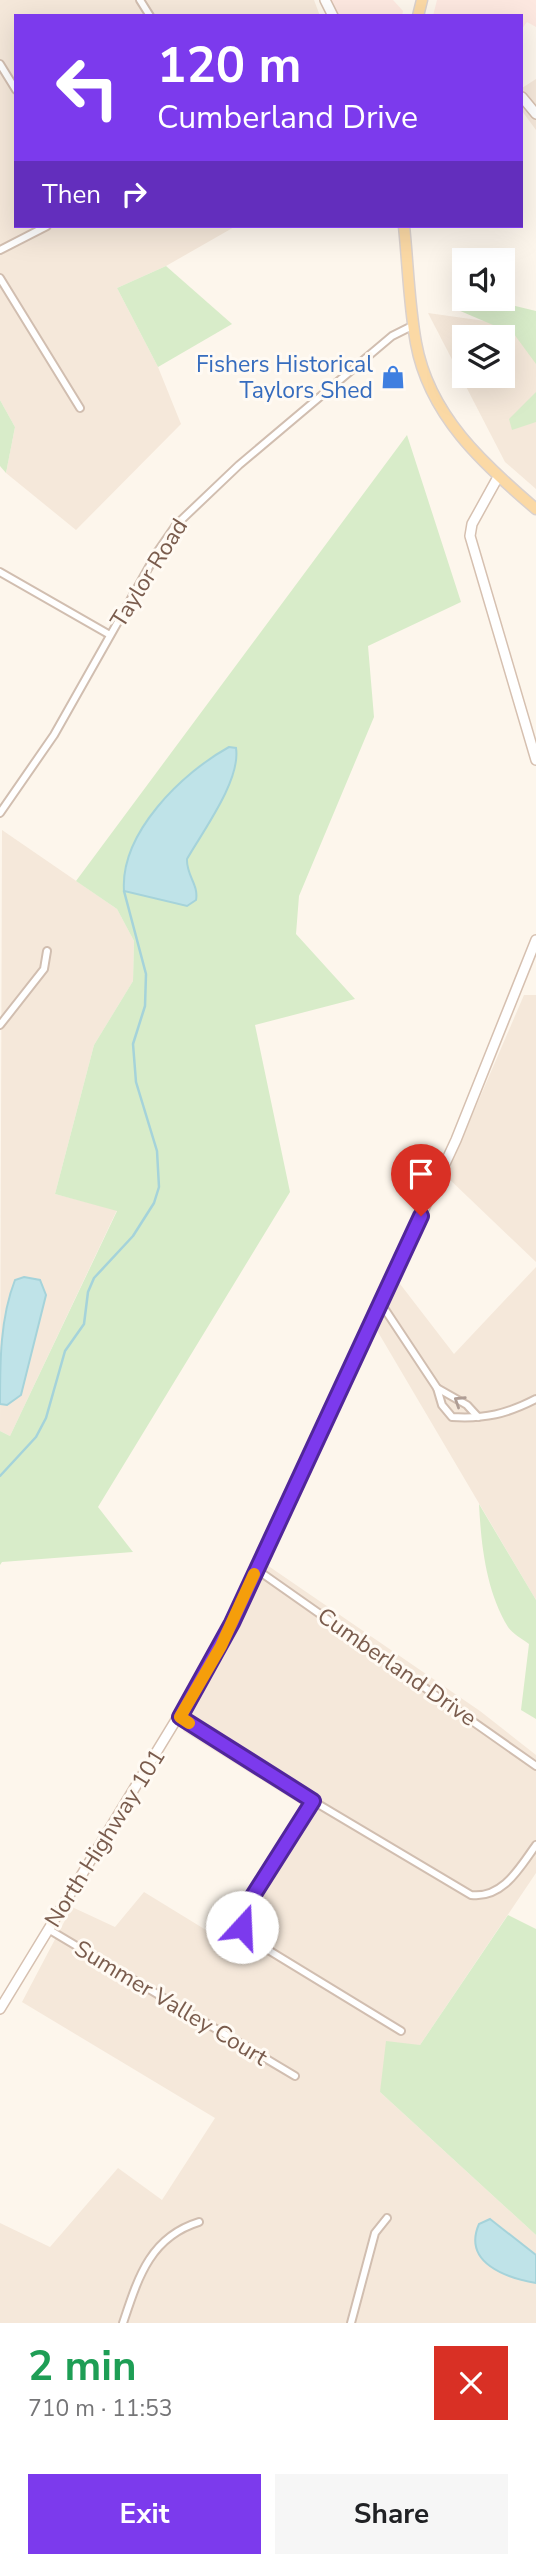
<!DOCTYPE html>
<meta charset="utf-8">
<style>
body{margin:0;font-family:"Nunito Sans",sans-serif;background:#f6f6f6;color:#202124;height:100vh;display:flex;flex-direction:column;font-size:26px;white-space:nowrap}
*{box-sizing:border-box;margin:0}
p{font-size:23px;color:#757577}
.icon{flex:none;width:38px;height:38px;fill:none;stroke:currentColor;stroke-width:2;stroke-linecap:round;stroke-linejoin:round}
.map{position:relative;height:2323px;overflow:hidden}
.panel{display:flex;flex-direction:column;background:#fff;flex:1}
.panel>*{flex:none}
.banner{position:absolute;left:14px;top:14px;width:509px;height:214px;border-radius:0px;box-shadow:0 7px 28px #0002;background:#7c3aed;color:#fff;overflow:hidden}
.controls{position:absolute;left:452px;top:248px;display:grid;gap:14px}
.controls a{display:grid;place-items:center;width:63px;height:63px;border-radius:0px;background:#fff;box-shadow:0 7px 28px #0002;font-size:35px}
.pin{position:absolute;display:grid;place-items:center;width:60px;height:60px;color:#fff;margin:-72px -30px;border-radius:50% 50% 50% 0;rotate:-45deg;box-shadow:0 0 7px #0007}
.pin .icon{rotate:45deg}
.me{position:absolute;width:77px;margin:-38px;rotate:20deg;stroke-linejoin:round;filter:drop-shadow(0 0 5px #0008)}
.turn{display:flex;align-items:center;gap:24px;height:147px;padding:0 28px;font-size:32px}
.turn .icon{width:91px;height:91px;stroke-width:2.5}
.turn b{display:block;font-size:49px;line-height:60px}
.then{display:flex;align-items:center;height:66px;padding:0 28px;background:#0003;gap:14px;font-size:26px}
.round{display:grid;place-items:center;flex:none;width:74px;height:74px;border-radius:0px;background:#f6f6f6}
.summary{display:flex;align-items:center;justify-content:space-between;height:119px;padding:0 28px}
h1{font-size:42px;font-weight:700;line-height:52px;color:#1e9e55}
.button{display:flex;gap:14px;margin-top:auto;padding:14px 28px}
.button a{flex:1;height:80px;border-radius:0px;background:#7c3aed;color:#fff;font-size:28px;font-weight:700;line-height:80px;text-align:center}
.button a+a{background:#f6f6f6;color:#202124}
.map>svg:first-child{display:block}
</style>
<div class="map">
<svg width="536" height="2323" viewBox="0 0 536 2323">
<rect width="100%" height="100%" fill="#fdf6ec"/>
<g fill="#f5e8da" fill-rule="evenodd">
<polygon points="0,0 314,0 320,16 16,16 16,226 236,226 166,266 117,288 158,367 181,424 76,530 6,473 15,427 0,400"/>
<polygon points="536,79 536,130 522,111 522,88"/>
<path d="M 428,313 L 536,328 L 536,489 L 505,462 ZM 464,338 L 502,338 L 502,376 L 464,376 Z"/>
<polygon points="2,830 117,909 134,941 133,981 94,1045 55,1194 117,1210 10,1436 0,1431"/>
<polygon points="524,995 536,995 536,1262 446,1176"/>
<polygon points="536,1267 536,1600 375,1327 397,1280 454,1354"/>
<polygon points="264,1563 480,1711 536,1755 536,1873 420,2045 380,2092 536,2235 536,2323 0,2323 0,2223 50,2247 118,2168 162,2200 215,2118 22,2002 72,1907 115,1927 144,1892 219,1938 303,1806 183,1731"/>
</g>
<g fill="#fde8e0">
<polygon points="331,0 393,0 403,11 402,16 339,16"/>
<polygon points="437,0 536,0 536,27 527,22 522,29 522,16 433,16"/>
</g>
<g fill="#d8ecc9">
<polygon points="166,266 232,324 158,367 117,288"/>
<polygon points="487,299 536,311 536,364 514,334 458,310"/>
<polygon points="536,392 536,422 512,430 509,419"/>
<polygon points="0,400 15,427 6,473 0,466"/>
<polygon points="407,435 461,602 368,646 374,717 299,896 296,934 355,999 255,1025 290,1192 98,1507 133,1552 2,1562 0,1565 0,1431 10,1436 117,1211 55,1194 94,1045 133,981 134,941 117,909 76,881"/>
<path d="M 479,1504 L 536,1600 L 536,1719 L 521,1710 L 529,1644 C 522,1639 512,1633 508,1627 C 486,1591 481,1544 479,1504 Z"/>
<polygon points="508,1915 536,1929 536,2235 380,2092 386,2041 420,2045"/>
</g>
<g fill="#bfe3e8" stroke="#a5d3da" stroke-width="2">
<path d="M 229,747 L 236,748 C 241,780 203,831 187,859 C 186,875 199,885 196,900 L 187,906 L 124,891 C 120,833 182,773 229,747 Z"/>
<path d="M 24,1277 L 40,1280 L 46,1295 L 21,1395 L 7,1405 L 0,1404 C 0,1363 0,1318 15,1280 Z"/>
<path d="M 490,2219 L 536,2255 L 536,2283 C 507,2278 462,2263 479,2224 Z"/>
</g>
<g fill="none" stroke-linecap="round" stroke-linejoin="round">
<polyline stroke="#a5d3da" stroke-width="2.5" points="0,1476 36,1437 46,1418 65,1351 84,1324 88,1292 94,1278 133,1236 154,1203 159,1187 157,1151 136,1082 133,1044 145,1006 146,974 124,891"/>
<g stroke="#d1beb0" stroke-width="10">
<g id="street">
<polyline points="140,0 150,16"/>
<polyline points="0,64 16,90"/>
<polyline points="0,250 47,226"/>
<polyline points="0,278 80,408"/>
<polyline points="0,572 110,635"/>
<polyline points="0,813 54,735 158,551 176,525 239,465 392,336 414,325"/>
<polyline points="0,1025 44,969 47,951"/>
<path d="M 380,1302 L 437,1388 L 442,1405 L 452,1417 C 485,1419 507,1414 536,1399"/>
<polyline points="437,1388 467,1405 478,1417"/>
<polyline points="256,1569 536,1766"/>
<path d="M 180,1717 L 313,1801 L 471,1895 C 503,1899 520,1867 536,1845"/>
<path d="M 313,1801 L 244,1910 C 236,1929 250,1938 265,1948 L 401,2031"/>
<polyline points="48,1929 295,2076"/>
<path d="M 123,2323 C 138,2278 150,2237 199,2222"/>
<polyline points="351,2323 375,2233 387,2218"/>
</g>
</g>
<g stroke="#d6c0b0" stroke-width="12">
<g id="secondary">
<polyline points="325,0 333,16"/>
<polyline points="522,97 536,114"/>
<polyline points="498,477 472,524 470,536 536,760"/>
<polyline points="0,2009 221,1646 456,1140 536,940"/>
</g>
</g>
<g stroke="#dad1cd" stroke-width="13">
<g id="primary">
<polyline points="418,16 422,0"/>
<path d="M 404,226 C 408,264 409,305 416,343 C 429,415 483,464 536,509"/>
</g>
</g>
<use href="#street" stroke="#fff" stroke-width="6"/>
<use href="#secondary" stroke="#fff" stroke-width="9"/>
<use href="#primary" stroke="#fbd9a5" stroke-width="10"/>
</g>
<defs><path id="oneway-chevron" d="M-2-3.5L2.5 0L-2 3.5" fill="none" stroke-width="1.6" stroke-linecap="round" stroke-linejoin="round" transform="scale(1.75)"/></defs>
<use stroke="#af9d94" href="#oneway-chevron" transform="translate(459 1401) rotate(-147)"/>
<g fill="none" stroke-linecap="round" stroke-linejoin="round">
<g stroke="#51269a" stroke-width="18">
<polyline id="route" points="242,1927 244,1910 313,1801 180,1717 232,1623 421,1216"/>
</g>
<use href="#route" stroke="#7c3aed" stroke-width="12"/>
<polyline stroke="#f59e0b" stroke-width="12" points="189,1723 180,1717 221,1646 254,1574"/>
</g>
<defs>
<g id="shop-bare" transform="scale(1.89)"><path d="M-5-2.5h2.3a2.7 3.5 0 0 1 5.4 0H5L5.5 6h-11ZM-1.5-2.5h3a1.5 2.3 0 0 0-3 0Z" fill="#3f7fe0" stroke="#fffaf3" stroke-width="2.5" paint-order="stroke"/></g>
</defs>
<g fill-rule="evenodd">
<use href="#shop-bare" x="393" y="377"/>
</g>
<g text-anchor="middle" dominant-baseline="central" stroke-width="6" stroke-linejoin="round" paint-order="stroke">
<g font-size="23" fill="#366cbe" stroke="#fffaf3" text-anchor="end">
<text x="373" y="364">Fishers Historical<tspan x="373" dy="26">Taylors Shed</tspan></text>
</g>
<g font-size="23" fill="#7a5c4d" stroke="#fffaf3">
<text transform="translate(149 573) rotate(-58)">Taylor Road</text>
<text transform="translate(397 1667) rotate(35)">Cumberland Drive</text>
<text transform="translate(105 1838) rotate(-58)">North Highway 101</text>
<text transform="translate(171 2003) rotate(31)">Summer Valley Court</text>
</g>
</g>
</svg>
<div class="controls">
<a><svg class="icon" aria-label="sound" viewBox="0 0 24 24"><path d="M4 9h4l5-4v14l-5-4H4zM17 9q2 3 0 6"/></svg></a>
<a><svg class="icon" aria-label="layers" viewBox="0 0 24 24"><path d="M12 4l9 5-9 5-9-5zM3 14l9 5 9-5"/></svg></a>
</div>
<div class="pin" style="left:421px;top:1216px;background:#d93025"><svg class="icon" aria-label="arrive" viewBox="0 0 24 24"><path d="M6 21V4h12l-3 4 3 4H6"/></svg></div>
<svg class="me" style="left:242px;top:1927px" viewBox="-20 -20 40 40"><circle r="19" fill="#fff"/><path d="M0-13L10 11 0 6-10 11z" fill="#7c3aed"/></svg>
<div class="banner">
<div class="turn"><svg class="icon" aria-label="left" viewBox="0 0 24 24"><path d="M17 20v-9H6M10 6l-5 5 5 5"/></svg><div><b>120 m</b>Cumberland Drive</div></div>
<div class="then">Then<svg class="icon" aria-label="right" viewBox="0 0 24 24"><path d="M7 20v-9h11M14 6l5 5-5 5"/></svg></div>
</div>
</div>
<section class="panel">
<div class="summary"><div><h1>2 min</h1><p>710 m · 11:53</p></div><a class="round" style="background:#d93025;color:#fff"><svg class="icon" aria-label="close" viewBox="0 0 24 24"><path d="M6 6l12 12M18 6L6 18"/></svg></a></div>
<div class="button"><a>Exit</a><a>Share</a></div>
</section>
